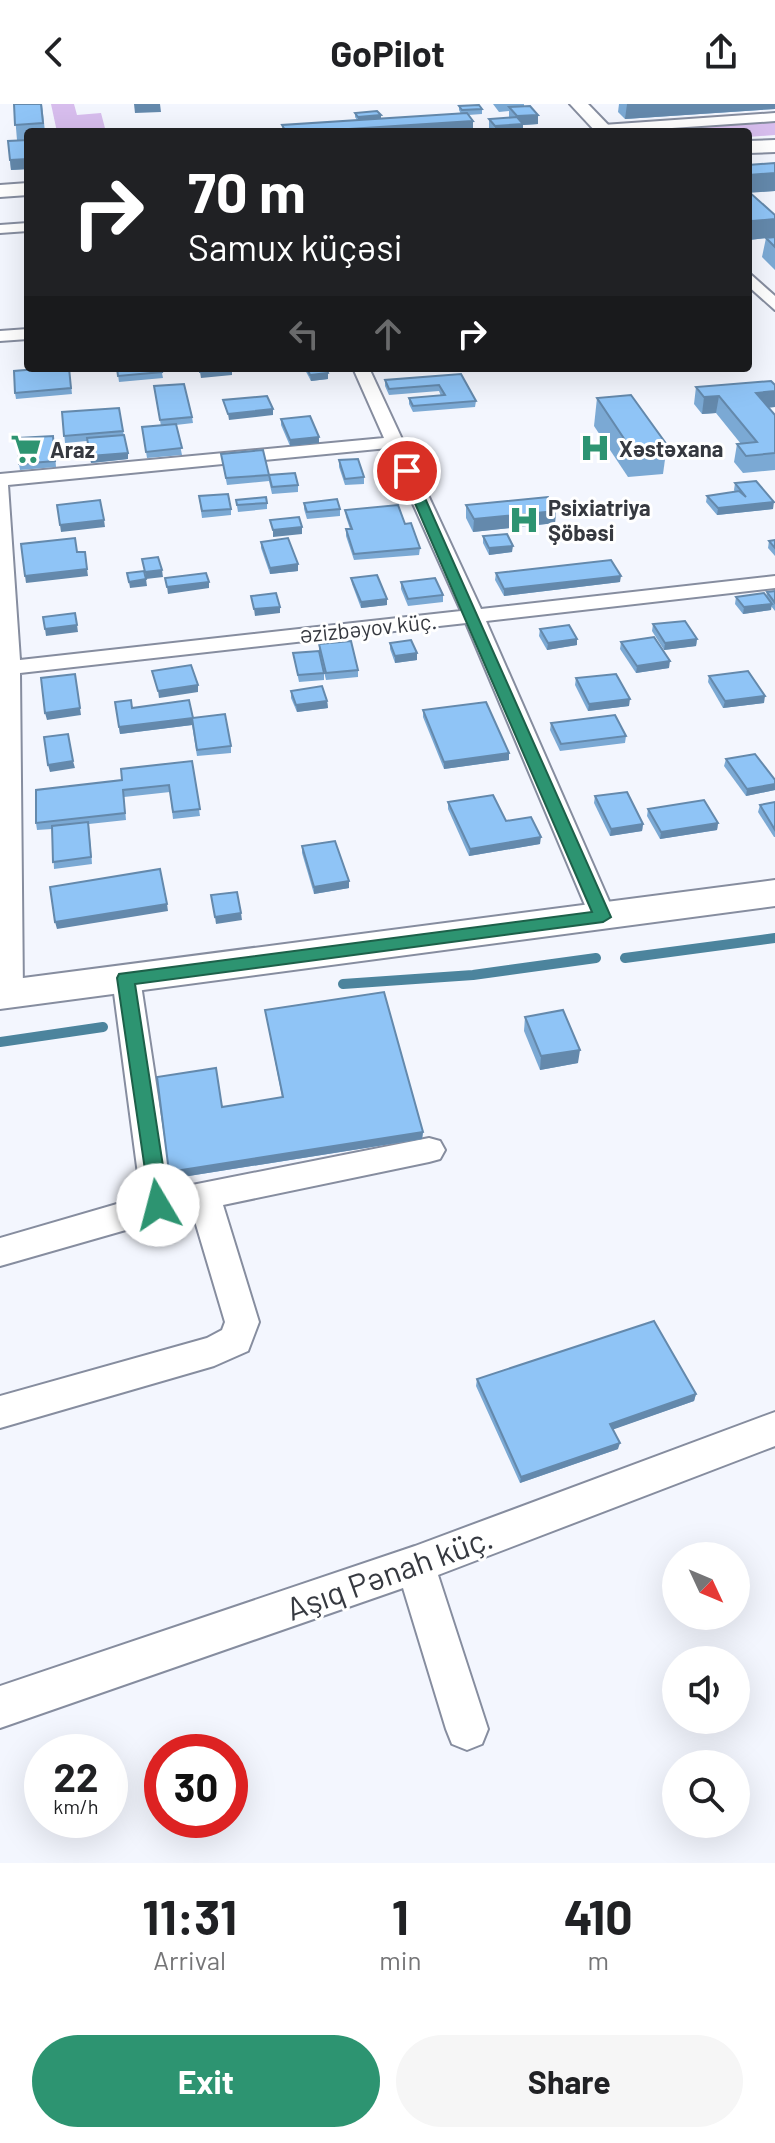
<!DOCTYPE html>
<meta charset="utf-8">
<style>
body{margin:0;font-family:Barlow,sans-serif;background:#f6f6f6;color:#202124;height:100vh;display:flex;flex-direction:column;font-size:30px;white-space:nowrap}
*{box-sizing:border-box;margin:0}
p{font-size:26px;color:#757577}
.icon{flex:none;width:44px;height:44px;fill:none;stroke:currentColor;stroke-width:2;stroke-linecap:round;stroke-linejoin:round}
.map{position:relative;height:1759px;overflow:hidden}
.details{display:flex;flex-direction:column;background:#fff;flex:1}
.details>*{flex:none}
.guide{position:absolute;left:24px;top:24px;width:728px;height:244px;border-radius:8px;box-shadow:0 8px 32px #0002;background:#202124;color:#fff;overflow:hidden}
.needle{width:52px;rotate:134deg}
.fabs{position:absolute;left:662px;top:1438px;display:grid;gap:16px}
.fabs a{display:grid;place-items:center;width:88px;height:88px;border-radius:50%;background:#fff;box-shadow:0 8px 32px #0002;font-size:40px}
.speed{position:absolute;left:24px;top:1630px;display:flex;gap:16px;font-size:40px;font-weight:700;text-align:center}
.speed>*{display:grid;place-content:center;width:104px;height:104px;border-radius:50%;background:#fff;box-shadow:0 8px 32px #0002;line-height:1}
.speed small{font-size:20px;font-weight:400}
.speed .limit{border:12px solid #d22;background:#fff;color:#111}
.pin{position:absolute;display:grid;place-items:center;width:68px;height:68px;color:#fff;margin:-34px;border:4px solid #fff;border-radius:50%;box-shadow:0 2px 8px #0007}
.me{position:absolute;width:88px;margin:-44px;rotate:352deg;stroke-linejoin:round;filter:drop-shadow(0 0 6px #0008)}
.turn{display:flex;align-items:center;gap:28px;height:168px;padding:0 32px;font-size:36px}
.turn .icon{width:104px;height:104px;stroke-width:2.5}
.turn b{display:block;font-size:56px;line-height:68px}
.lanes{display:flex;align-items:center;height:76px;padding:0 32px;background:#0003;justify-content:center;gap:40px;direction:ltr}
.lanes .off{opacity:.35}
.eta{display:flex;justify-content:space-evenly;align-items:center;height:136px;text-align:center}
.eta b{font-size:48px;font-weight:700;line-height:56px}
.action{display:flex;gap:16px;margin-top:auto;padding:16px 32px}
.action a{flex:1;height:92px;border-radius:48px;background:#2d9471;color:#fff;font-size:32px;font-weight:700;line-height:92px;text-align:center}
.action a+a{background:#f6f6f6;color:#202124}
header{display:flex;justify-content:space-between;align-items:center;height:104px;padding:0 32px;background:#fff;font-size:36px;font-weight:700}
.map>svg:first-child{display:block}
</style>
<header><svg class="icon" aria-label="back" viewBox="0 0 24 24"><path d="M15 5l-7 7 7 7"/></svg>GoPilot<svg class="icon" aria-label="share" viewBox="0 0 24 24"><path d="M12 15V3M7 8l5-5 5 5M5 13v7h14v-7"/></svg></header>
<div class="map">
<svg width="775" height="1759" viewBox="0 0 775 1759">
<rect width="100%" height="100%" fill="#f3f6fe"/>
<g fill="#d7bded">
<polygon points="51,0 74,0 77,11 101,9 106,28 57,28"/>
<polygon points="775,17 775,31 748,33 748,28 639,26"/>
</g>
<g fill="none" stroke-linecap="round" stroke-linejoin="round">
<g stroke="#4c849d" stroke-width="10">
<polyline points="625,854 775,834"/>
<polyline points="343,880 473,871 596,854"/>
<polyline points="0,938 103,923"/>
</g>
<g stroke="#868d9f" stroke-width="4">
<g id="minor">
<polygon points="775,9 775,17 613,28 597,25 603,21"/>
<polygon points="28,119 28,127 0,129 0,121"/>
<polygon points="748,168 775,192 775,206 748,182"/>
<polygon points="28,225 28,235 0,237 0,227"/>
<path d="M 353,264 L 369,264 L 481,505 L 775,472 L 775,484 L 486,517 L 616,813 L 612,819 L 594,819 L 590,813 L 466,519 L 20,569 L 23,890 L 19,897 L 0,897 L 0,370 L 384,334 ZM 388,344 L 461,507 L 20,556 L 8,381 Z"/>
<polygon points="126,864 136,867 140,874 172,1085 429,1034 440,1037 445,1046 440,1055 429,1058 223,1101 259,1218 248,1247 214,1262 0,1324 0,1292 207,1234 222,1226 225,1218 192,1107 0,1162 0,1134 141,1093 112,874 116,867"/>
<polygon points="775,1308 775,1342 438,1471 488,1625 482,1640 467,1646 452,1640 446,1625 403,1484 0,1624 0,1582 415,1442"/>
</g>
</g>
<g stroke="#868d9f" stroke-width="4">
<g id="secondary">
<polygon points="570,0 588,0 615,28 596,28"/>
<polygon points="775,776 775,802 0,905 0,877"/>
</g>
</g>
<g stroke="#868d9f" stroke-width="4">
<g id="primary">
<polygon points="775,36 775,48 748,49 748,37"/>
<polygon points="28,79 28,91 0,93 0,81"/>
</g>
</g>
<use href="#minor" fill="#fff" fill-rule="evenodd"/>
<use href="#secondary" fill="#fff" fill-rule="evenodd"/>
<use href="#primary" fill="#fff" fill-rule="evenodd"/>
</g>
<g fill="#7ba9d4">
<polygon points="14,0 42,0 45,28 28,28 28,65 11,66 10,56 17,36"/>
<polygon points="493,0 524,0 524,2 538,20 523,21 523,28 492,28 489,24 489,15 509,14 509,7 499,8"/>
<polygon points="619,0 775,0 775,5 625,15 618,8"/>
<polygon points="459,2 482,5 482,10 468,11 473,28 283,28 282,21 357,16 355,13 355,9 381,11 381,15 461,10 459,6"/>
<polygon points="775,59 775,87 750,88 775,111 775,166 762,153 766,134 749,136 748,134 748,61"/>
<polygon points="69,264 72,290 16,295 15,289"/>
<polygon points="117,264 161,264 163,274 119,278"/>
<polygon points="304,264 326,264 328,275 311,277"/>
<polygon points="461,270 476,297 475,303 413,308 409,300 409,294 441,292 439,287 389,291 385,282 385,276"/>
<polygon points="696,283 769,304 775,311 775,366 743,369 734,358 737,340 741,340 716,309 702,310 694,300"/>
<polygon points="155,288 192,313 193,319 176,321 182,351 147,354 142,323 161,322"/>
<polygon points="597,294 667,341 663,370 628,373 594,322"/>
<polygon points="119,304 128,355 91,359 87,337 65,339 62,308"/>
<polygon points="281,315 319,333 319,339 290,342 281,321"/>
<polygon points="54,338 56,363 20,366 19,360"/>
<polygon points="221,350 269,371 298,381 298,388 272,390 269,377 227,381"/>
<polygon points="339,356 364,373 364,380 345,381 339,363"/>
<polygon points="735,379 773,405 717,411 706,398 707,392 735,388 734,386"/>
<polygon points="199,392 231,405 231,411 202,414"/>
<polygon points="236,396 267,399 267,405 238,408"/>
<polygon points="304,399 340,405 340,412 307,415 304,405"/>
<polygon points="466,401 556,407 555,419 473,428 466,414"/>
<polygon points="345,406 405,420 420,444 419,451 354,456 346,432 346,425 350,425 346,413"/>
<polygon points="483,432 512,448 489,451 483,439"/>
<polygon points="775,436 775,452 768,444 769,437"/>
<polygon points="261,438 298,460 298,467 270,470 261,444"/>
<polygon points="496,469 620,478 504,492 495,476"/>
<polygon points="351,474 387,501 361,504 352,480"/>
<polygon points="401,478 443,491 443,498 408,502 401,485"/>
<polygon points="775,487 775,507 771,502 771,506 743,510 735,500 736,493 766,493 767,488"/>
<polygon points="653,520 697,535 696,542 664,546 652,527"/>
<polygon points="540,525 577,541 547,546 539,532"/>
<polygon points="621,538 669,564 636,569 620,545"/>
<polygon points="390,539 417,549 417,556 395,559 390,545"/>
<polygon points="319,540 358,566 358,573 326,576 319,547"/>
<polygon points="293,549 324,569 324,576 299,578"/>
<polygon points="709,572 764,599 723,604 708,578"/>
<polygon points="576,574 629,602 588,607 575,581"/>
<polygon points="291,587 327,597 328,604 297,608 291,594"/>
<polygon points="115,598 132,604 193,614 231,642 231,649 197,652 192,621 120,630"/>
<polygon points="423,606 509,656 444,665 423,613"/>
<polygon points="551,619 626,632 625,639 560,647 550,626"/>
<polygon points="726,655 775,676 775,686 746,692 724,662"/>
<polygon points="192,657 200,712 173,715 170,688 124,693 126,716 89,720 92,760 54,765 52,725 37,726 36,719"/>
<polygon points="595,692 643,720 642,727 610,732 594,699"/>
<polygon points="448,698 540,740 469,752 448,705"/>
<polygon points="775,698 775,733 774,733 758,708 760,701"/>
<polygon points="648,705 718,719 717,726 660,735 647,712"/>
<polygon points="302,742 349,777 349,784 314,790 302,749"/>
<polygon points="265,906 423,1028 422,1035 170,1075 222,1003 282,993"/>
<polygon points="525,913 578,959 540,966 524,927"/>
<polygon points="477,1275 696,1290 694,1297 613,1325 618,1345 520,1379 476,1282"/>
</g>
<g fill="#6489ac">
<polygon points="134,0 160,0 161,8 135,9"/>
<polygon points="627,0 775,0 775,5 625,15"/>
<polygon points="381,11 381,15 358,17 358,13"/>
<polygon points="538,11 538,20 523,21 523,28 495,28 495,22 517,12"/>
<polygon points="473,17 473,28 302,28"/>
<polygon points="28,55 28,65 11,66 10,56"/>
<polygon points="775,69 775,87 748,89 748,71"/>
<polygon points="775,115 775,133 749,136 752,117"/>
<polygon points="232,265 232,271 201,274 200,268"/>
<polygon points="328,269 328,275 311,277 310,271"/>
<polygon points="775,287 775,303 753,306 756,289"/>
<polygon points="719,292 716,309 702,310 704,293"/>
<polygon points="273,305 273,311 229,316 228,310"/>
<polygon points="319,333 319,339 290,342 290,336"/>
<polygon points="128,349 128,355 91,359 90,352"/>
<polygon points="774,398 773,405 717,411 718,404"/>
<polygon points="556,407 555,419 473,428 474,415"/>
<polygon points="104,416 105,423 61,428 60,421"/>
<polygon points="302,423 302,430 273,433 273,426"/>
<polygon points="513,442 512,448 489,451 489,444"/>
<polygon points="298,460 298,467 270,470 270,464"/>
<polygon points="87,465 88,472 26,479 25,472"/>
<polygon points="162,466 163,473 146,475 145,468"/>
<polygon points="621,472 620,478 504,492 504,485"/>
<polygon points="146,475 147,482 130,484 129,478"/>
<polygon points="209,478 209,484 168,490 167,483"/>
<polygon points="387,495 387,501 361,504 361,498"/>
<polygon points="772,500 771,506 743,510 744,503"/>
<polygon points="280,503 280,509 255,512 254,505"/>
<polygon points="77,521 78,528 46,532 45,525"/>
<polygon points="577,535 577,541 547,546 548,539"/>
<polygon points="697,535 696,542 664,546 665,539"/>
<polygon points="417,549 417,556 395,559 395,552"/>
<polygon points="670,557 669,564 636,569 637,562"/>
<polygon points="75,570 81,611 47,616 45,609"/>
<polygon points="198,581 198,588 159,594 158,587"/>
<polygon points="765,592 764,599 723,604 725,597"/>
<polygon points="630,595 629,602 588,607 589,600"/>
<polygon points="327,597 328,604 297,608 296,601"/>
<polygon points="192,614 192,621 120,630 119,623"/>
<polygon points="509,649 509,656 444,665 444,658"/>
<polygon points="73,657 75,664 50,668 48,661"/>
<polygon points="775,680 775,686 746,692 747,685"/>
<polygon points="718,719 717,726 660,735 661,728"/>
<polygon points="643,720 642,727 610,732 611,725"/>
<polygon points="541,733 540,740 469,752 470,745"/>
<polygon points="349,777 349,784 314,790 314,783"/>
<polygon points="167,800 168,807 57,825 55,818"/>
<polygon points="241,809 242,816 216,820 215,813"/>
<polygon points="580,946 578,959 540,966 541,952"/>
<polygon points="423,1028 422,1035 170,1075 169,1068"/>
<polygon points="696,1290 694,1297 609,1327 610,1320"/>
<polygon points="620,1339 618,1345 520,1379 521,1373"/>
</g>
<g fill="#8fc4f6" stroke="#6489ac" stroke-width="2">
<polygon points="14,0 41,0 43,19 15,21"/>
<polygon points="479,1 482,5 462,6 459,2"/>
<polygon points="530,2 538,11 517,12 509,3"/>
<polygon points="377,7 381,11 358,13 355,9"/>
<polygon points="467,9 473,17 302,28 286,28 282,21"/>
<polygon points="517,13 523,20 495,22 489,15"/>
<polygon points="28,36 28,55 10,56 8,37"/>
<polygon points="775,59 775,69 748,71 748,61"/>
<polygon points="748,87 775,111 775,115 752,117 748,112"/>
<polygon points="775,133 775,143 766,134"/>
<polygon points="49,264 69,264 71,284 15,289 14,267"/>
<polygon points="117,264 161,264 162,268 118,272"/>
<polygon points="199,264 231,264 232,265 200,268"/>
<polygon points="307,264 326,264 328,269 310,271"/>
<polygon points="461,270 476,297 413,302 409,294 445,291 439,281 389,285 385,276"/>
<polygon points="771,277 775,281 775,287 756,289 775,311 775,349 746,352 737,340 757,338 719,292 704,293 696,283"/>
<polygon points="184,280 192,313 160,316 154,282"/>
<polygon points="631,291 667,341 631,345 597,294"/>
<polygon points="267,292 273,305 228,310 223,296"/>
<polygon points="119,304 123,327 64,332 62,308"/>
<polygon points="310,312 319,333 290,336 281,315"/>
<polygon points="176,320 182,344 146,348 142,323"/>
<polygon points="124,331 128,349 90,352 87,334"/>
<polygon points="53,332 55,357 19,360 18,334"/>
<polygon points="263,346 269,371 226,374 221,350"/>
<polygon points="358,355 364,373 345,375 339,356"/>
<polygon points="295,369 298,381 272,383 269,371"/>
<polygon points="756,377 774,398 718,404 707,392 739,387 746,393 735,379"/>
<polygon points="228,390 231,405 202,407 199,392"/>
<polygon points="266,393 267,399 237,401 236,396"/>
<polygon points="548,393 556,407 474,415 466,401"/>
<polygon points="337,395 340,405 307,408 304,399"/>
<polygon points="100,396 104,416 60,421 57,401"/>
<polygon points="398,401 405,420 411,419 420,444 354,450 346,425 352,425 345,406"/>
<polygon points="299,413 302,423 273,426 270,416"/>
<polygon points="507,430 513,442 489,444 483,432"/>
<polygon points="75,434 77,448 85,448 87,465 25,472 21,440"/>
<polygon points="288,434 298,460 270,464 261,438"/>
<polygon points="775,436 775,444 769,437"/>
<polygon points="158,453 162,466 145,468 142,455"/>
<polygon points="611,456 621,472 504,485 496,469"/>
<polygon points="144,467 146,475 129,478 127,469"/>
<polygon points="206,469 209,478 167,483 165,474"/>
<polygon points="377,471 387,495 361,498 351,474"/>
<polygon points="435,474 443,491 408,495 401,478"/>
<polygon points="775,487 775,499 767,488"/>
<polygon points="276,489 280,503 254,505 251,492"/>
<polygon points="764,489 772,500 744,503 736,493"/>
<polygon points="75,509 77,521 45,525 43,513"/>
<polygon points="685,517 697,535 665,539 653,520"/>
<polygon points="569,521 577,535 548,539 540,525"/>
<polygon points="654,533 670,557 637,562 621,538"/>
<polygon points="411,536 417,549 395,552 390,539"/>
<polygon points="351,537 358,566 326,569 319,540"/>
<polygon points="319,547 324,569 298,571 293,549"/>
<polygon points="191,561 198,581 158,587 152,567"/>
<polygon points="748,567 765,592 725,597 709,572"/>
<polygon points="75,570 80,604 45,609 41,574"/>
<polygon points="616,570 630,595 589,600 576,574"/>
<polygon points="322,582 327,597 296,601 291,587"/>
<polygon points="131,596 132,604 189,596 193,614 225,610 231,642 197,646 192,614 119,623 115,598"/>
<polygon points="486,598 509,649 444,658 423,606"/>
<polygon points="615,611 626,632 561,640 551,619"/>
<polygon points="68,630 73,657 48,661 44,633"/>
<polygon points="755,650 775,676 775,680 747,685 726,655"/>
<polygon points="192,657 200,705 173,708 169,681 123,686 125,709 36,719 36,686 122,676 121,665"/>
<polygon points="627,688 643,720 611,725 595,692"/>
<polygon points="493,691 506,717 531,713 541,733 470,745 448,698"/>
<polygon points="704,696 718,719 661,728 648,705"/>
<polygon points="775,698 775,726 760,701"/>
<polygon points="88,718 91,753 53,758 52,722"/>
<polygon points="335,737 349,777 314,783 302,742"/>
<polygon points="160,765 167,800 55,818 50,783"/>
<polygon points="237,788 241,809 215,813 211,791"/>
<polygon points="384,888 423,1028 169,1068 157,973 216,964 222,1003 283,993 265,906"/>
<polygon points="563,906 580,946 541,952 525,913"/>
<polygon points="654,1217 696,1290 610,1320 620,1339 521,1373 477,1275"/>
</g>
<polygon fill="#2d9471" stroke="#1d6049" stroke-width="2" points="407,364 413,367 611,813 603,818 135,880 169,1101 158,1109 151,1107 117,874 119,870 592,808 401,367"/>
<defs>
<g id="hospital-bare" transform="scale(2.4)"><path d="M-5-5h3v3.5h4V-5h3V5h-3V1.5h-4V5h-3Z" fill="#2d9471" stroke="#fff" stroke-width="2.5" paint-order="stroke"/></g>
<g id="supermarket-bare" transform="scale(2.4)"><path d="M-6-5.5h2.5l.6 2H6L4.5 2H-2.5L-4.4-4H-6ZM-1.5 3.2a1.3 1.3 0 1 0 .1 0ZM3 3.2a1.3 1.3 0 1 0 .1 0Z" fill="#2d9471" stroke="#fff" stroke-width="2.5" paint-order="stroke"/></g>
</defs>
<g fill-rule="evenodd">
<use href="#hospital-bare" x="595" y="344"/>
<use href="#supermarket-bare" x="26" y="345"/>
<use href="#hospital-bare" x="524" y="416"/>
</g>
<g text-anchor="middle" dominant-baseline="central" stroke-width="6" stroke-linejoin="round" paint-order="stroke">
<g font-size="22" font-weight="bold" fill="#363940" stroke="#fff" text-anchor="start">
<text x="619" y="344">Xəstəxana</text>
<text x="50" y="345">Araz</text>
<text x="548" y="403">Psixiatriya<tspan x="548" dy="25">Şöbəsi</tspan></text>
</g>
<g font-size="22" fill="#363940" stroke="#fff">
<text transform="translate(368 523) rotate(-6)">Əzizbəyov küç.</text>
</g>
<g font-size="32" fill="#363940" stroke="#fff">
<text transform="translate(389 1468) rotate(-20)">Aşıq Pənah küç.</text>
</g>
</g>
</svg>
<div class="fabs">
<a><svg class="needle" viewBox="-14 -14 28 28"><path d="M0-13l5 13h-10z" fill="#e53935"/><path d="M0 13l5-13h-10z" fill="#757577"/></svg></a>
<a><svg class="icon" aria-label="sound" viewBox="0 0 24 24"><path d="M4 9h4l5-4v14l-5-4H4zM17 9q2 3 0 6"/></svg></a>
<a><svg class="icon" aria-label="search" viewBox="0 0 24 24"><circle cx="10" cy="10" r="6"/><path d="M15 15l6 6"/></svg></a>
</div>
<div class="speed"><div>22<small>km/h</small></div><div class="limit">30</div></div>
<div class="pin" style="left:407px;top:367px;background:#d93025"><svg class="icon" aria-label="arrive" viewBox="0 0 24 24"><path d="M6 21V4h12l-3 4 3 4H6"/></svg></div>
<svg class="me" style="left:158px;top:1101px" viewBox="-20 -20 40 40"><circle r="19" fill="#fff"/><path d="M0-13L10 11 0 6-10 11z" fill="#2d9471"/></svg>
<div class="guide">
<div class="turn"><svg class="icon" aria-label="right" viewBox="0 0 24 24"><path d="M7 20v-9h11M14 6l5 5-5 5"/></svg><div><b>70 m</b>Samux küçəsi</div></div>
<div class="lanes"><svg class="icon off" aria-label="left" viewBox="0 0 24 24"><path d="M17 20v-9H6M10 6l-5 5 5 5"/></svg><svg class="icon off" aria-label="ahead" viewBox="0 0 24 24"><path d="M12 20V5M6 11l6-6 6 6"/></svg><svg class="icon" aria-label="right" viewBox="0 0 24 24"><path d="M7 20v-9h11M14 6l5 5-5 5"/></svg></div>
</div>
</div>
<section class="details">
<div class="eta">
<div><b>11:31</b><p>Arrival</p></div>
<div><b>1</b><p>min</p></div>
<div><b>410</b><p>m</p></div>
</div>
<div class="action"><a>Exit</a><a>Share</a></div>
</section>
